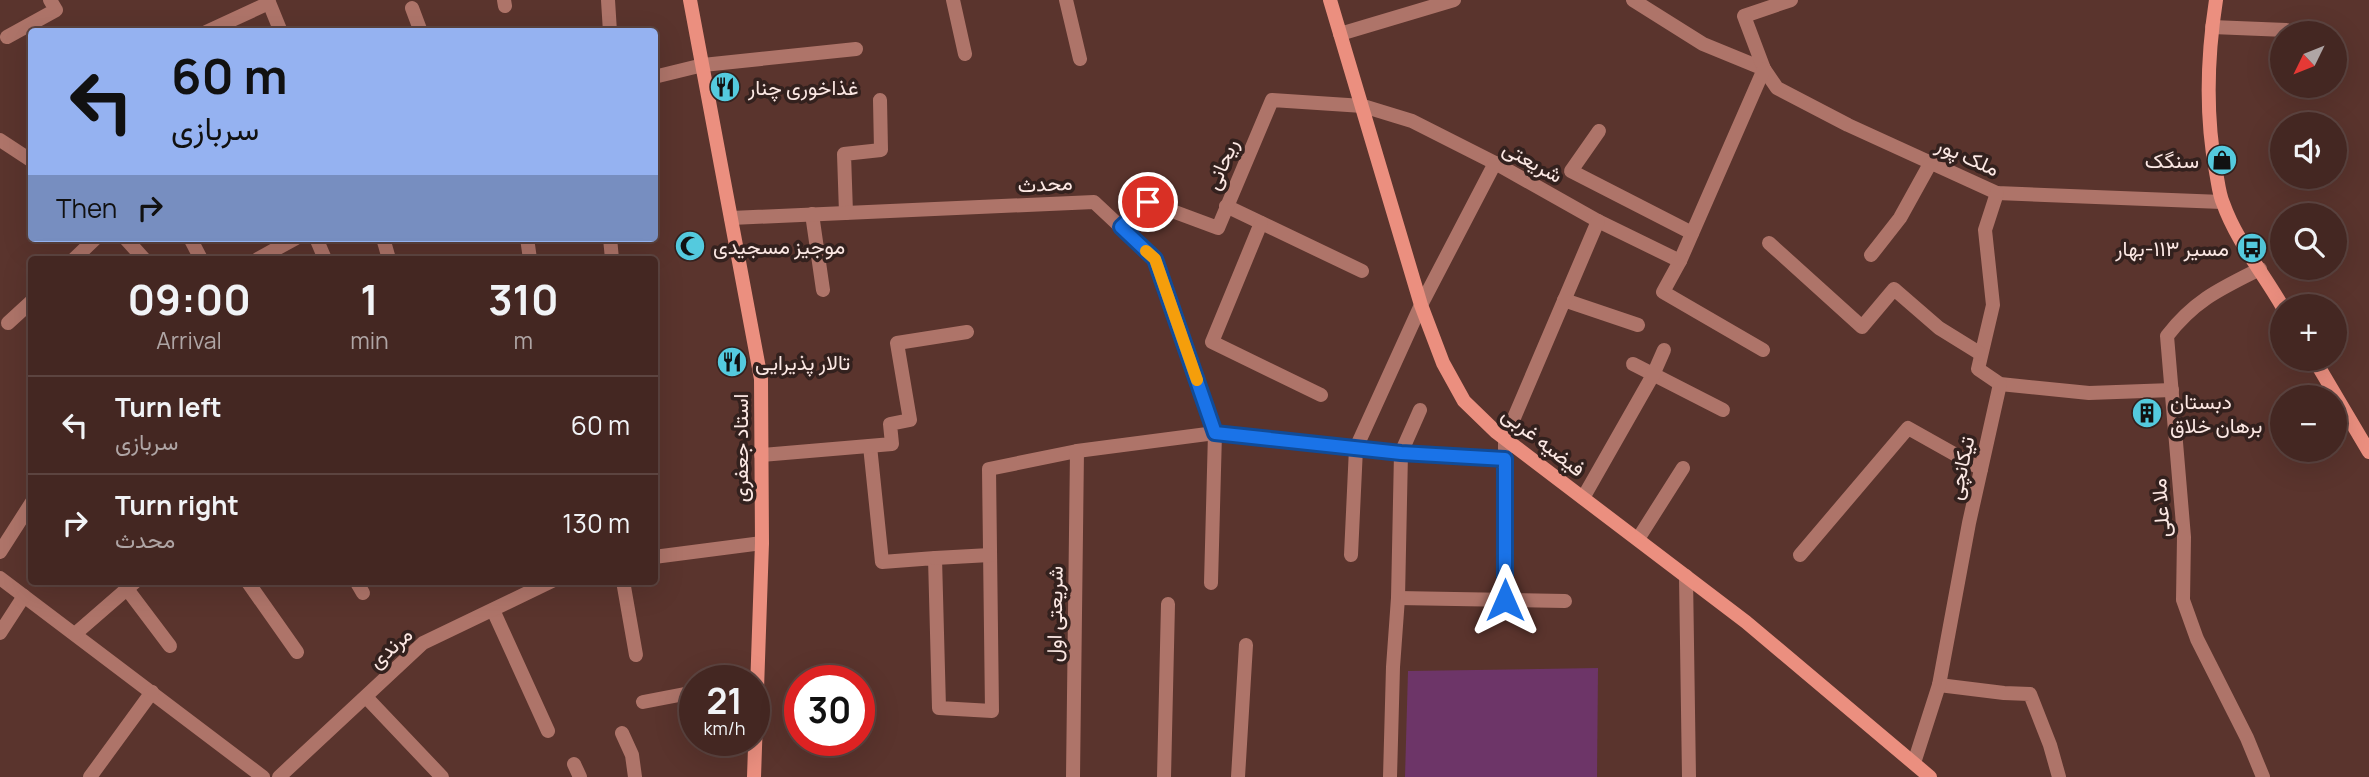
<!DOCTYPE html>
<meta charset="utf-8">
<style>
body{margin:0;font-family:Manrope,Vazirmatn,sans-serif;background:#4b2f2a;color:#f1f3f6;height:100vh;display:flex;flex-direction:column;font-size:26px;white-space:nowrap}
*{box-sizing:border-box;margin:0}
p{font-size:23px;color:#afa5a5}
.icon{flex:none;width:38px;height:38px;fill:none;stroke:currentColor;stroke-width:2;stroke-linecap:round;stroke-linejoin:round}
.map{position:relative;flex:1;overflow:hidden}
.drawer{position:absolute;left:28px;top:256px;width:630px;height:329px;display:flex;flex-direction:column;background:#442722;border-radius:7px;box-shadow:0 7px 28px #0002,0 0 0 2px #5c4440}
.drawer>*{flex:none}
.top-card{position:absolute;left:28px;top:28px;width:630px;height:214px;border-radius:7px;box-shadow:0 7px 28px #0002,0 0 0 2px #5c4440;background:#95b2f1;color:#111;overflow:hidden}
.needle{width:46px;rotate:227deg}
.fabs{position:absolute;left:2270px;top:21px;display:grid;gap:14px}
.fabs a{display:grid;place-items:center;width:77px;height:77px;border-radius:50%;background:#442722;box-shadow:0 7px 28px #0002,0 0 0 2px #5c4440;font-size:35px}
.speed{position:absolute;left:679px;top:665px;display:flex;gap:14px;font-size:35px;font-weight:700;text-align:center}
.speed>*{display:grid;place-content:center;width:91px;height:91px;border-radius:50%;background:#442722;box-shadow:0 7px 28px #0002,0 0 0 2px #5c4440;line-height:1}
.speed small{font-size:18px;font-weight:400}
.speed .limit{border:10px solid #d22;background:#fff;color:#111}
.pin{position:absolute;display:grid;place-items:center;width:60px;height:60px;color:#fff;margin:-30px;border:4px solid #fff;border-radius:50%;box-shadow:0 2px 7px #0007}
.me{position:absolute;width:77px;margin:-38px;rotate:0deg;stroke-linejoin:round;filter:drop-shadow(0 0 5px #0008)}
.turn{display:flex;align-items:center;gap:24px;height:147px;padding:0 28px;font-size:32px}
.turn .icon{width:91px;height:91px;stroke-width:2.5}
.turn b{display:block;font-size:49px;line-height:60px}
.then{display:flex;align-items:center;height:66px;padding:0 28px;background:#0003;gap:14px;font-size:26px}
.eta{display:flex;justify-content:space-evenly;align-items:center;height:119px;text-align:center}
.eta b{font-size:42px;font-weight:700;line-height:49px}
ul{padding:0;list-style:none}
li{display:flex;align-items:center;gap:21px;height:98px;padding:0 28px;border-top:2px solid #5c4440}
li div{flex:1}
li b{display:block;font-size:26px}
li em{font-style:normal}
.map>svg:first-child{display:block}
</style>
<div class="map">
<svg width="2369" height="777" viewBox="0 0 2369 777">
<rect width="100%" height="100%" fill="#5a342d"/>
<polygon fill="#6d3568" points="1598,668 1597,777 1405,777 1408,671"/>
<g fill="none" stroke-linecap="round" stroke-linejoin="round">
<g stroke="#ae7469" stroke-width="14">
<polyline points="268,0 281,32"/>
<polyline points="504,0 505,6"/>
<polyline points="608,0 610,32"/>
<polyline points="953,0 965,54"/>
<polyline points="1066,0 1080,59"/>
<polyline points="1633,0 1703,44 1764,69"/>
<polyline points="1791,0 1744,16 1764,69 1777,88 1848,125 1997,193 2222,202"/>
<polyline points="412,8 421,32"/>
<polyline points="2212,27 2286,30"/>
<polyline points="206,32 269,3"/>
<polyline points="1340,34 1454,0"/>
<polyline points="7,37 56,10 50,0"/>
<polyline points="654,77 703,65 856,49"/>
<polyline points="1599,131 1571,171 1692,233"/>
<polyline points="0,140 32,161"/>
<polyline points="1997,193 1985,230 1993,305 1978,369 2000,384 2089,393 2172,390"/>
<polyline points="1226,206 1362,271"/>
<polyline points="846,213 844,154 881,150 880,100"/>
<polyline points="812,214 823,290"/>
<polyline points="731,218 1094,202 1155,259 1215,433 1211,583"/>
<polyline points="1261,223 1212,342 1321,395"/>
<polyline points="1121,227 1148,202 1218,228 1272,100 1363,106 1412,121 1495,163 1598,221 1680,261"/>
<polyline points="125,238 144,259"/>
<polyline points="190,238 201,259"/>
<polyline points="316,238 325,259"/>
<polyline points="383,238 389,259"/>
<polyline points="527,238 530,259"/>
<polyline points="610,238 612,259"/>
<polyline points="1769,243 1862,327 1894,289 1939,328 1981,354"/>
<polyline points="1871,255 1900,218 1931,162"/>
<polyline points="74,259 96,238"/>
<polyline points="258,259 296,238"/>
<path d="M 2260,269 C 2220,289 2195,300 2167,336 L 2184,537 L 2183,600 L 2197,639 L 2247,738 L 2263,777"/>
<polyline points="1564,300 1638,325"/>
<polyline points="8,323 32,301"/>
<polyline points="1763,350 1663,292 1680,261 1764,69"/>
<polyline points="1633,364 1723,410"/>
<polyline points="870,446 882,562 935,558 939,708 992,711 989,469 1077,451 1215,433 1401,453 1505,459"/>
<polyline points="761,455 892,444 890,424 910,420 897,343 967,332"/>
<polyline points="1583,498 1653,375 1664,350"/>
<polyline points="1638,539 1683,468"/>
<polyline points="0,552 32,502"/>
<polyline points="1351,555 1356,448 1421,305 1495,163"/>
<polyline points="1800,555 1908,428 1981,469"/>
<polyline points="654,557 762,543"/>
<polyline points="935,558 990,555"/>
<polyline points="1686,576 1689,777"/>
<polyline points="0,578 263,777"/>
<polyline points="247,581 297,652"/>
<polyline points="356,581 363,593"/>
<polyline points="623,581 636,655"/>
<polyline points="127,589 170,646"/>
<polyline points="1398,598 1565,601"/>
<polyline points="1505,600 1505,439 1598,221"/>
<polyline points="493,610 548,731"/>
<polyline points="0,633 24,596"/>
<polyline points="75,634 136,581"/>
<polyline points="1939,685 2004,693 2030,694 2050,745 2059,777"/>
<polyline points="366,697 442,777"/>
<polyline points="643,702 695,692"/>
<polyline points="622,733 632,755 635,777"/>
<polyline points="1914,763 1939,685 1969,523 2000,384"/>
<polyline points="574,764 580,777"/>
<polyline points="90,777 152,692"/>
<polyline points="279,777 423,643 552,581"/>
<polyline points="1073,777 1077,451"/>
<polyline points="1164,777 1168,604"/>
<polyline points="1238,777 1246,645"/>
<polyline points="1390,777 1393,667 1398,598 1401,453 1420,410"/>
</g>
<g stroke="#eb8f7f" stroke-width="14">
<polyline points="690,0 761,379 762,543 754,777"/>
<polyline points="1330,0 1421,305 1443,363 1464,401 1496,432 1746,622 1930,777"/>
<path d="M 2216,0 C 2207,58 2205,114 2216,172 C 2218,182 2219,194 2223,203 C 2236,240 2263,273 2282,306"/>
<polyline points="2314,359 2369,452"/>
</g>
</g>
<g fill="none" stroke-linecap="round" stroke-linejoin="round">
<g stroke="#114b97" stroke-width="18">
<polyline id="route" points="1148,202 1121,227 1155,259 1215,433 1401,453 1505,459 1505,600"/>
</g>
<use href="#route" stroke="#1a73e8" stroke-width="12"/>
<polyline stroke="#f59e0b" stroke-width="12" points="1146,251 1155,259 1197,380"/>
</g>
<defs>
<g id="restaurant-disc" transform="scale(1.575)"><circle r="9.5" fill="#54cade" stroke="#33211e"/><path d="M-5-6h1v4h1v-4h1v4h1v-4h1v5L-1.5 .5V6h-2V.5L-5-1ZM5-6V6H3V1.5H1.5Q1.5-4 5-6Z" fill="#111"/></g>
<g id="shop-disc" transform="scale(1.575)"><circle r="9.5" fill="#54cade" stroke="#33211e"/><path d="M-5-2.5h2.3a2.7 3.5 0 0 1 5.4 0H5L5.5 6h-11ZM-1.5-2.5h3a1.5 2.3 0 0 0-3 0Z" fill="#111"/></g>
<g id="mosque-disc" transform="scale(1.575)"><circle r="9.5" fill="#54cade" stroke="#33211e"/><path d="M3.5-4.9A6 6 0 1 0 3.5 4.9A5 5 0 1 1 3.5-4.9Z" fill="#111"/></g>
<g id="bus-disc" transform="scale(1.575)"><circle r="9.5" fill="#54cade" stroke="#33211e"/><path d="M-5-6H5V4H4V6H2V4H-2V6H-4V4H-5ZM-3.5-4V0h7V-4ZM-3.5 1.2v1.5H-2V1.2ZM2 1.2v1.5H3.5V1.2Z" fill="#111"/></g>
<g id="building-disc" transform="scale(1.575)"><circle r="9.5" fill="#54cade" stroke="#33211e"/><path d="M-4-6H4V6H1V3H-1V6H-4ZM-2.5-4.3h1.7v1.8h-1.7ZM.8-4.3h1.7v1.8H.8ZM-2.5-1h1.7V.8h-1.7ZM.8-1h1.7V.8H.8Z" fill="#111"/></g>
</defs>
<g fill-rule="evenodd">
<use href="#restaurant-disc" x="725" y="87"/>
<use href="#shop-disc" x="2222" y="160"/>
<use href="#mosque-disc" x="690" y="246"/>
<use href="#bus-disc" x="2252" y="248"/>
<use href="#restaurant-disc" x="732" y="362"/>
<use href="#building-disc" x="2147" y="413"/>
</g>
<g text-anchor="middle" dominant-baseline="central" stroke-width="7" stroke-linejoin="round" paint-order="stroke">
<g font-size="21" fill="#fce8e4" stroke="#33211e" text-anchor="start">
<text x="748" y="87">غذاخوری چنار</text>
<text x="2199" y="160" text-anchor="end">سنگک</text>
<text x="713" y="246">موجیز مسجیدی</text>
<text x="2229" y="248" text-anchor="end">مسیر ۱۱۳-بهار</text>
<text x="755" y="362">تالار پذیرایی</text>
<text x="2170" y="401">دبستان<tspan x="2170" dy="24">برهان خلاق</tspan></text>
</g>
<g font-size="21" fill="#fce8e4" stroke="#33211e">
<text transform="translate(1968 156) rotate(24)">ملک پور</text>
<text transform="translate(1533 161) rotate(29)">شریعتی</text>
<text transform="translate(1221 164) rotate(-67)">ریحانی</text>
<text transform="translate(1045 183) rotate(-3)">محدث</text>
<text transform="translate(1544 441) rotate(38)">فیضیه غربی</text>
<text transform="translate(740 448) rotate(-90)">استاد جعفری</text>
<text transform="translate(1960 468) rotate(-78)">تیکانچی</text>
<text transform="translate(2160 508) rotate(-94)">ملا علی</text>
<text transform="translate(1054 614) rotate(-89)">شریعتی اول</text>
<text transform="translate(390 647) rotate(-41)">مرندی</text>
</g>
</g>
</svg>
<div class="fabs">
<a><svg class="needle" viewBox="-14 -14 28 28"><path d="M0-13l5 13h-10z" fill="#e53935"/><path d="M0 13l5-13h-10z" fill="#afa5a5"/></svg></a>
<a><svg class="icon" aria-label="sound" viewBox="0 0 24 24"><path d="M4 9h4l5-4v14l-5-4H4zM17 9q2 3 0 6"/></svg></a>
<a><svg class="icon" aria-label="search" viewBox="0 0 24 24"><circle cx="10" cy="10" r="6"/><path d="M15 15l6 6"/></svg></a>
<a>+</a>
<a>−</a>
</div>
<div class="speed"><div>21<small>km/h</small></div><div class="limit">30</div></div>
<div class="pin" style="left:1148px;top:202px;background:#d93025"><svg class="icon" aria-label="arrive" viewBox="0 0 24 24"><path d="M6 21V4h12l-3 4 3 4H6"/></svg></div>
<svg class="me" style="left:1505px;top:600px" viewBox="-20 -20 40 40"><path d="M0-17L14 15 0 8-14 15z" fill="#1a73e8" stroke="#fff" stroke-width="4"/></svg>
<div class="top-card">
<div class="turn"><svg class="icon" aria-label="left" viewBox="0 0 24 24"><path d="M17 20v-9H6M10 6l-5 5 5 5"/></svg><div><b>60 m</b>سربازی</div></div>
<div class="then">Then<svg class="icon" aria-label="right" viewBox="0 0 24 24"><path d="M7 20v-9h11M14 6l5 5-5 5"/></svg></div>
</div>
<section class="drawer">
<div class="eta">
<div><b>09:00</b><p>Arrival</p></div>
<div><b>1</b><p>min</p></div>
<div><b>310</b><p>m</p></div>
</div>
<ul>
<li><svg class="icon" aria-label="left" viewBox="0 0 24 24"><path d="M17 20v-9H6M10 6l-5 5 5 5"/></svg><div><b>Turn left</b><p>سربازی</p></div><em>60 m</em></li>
<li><svg class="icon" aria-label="right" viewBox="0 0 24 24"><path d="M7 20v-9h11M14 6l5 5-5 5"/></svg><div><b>Turn right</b><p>محدث</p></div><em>130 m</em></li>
</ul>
</section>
</div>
